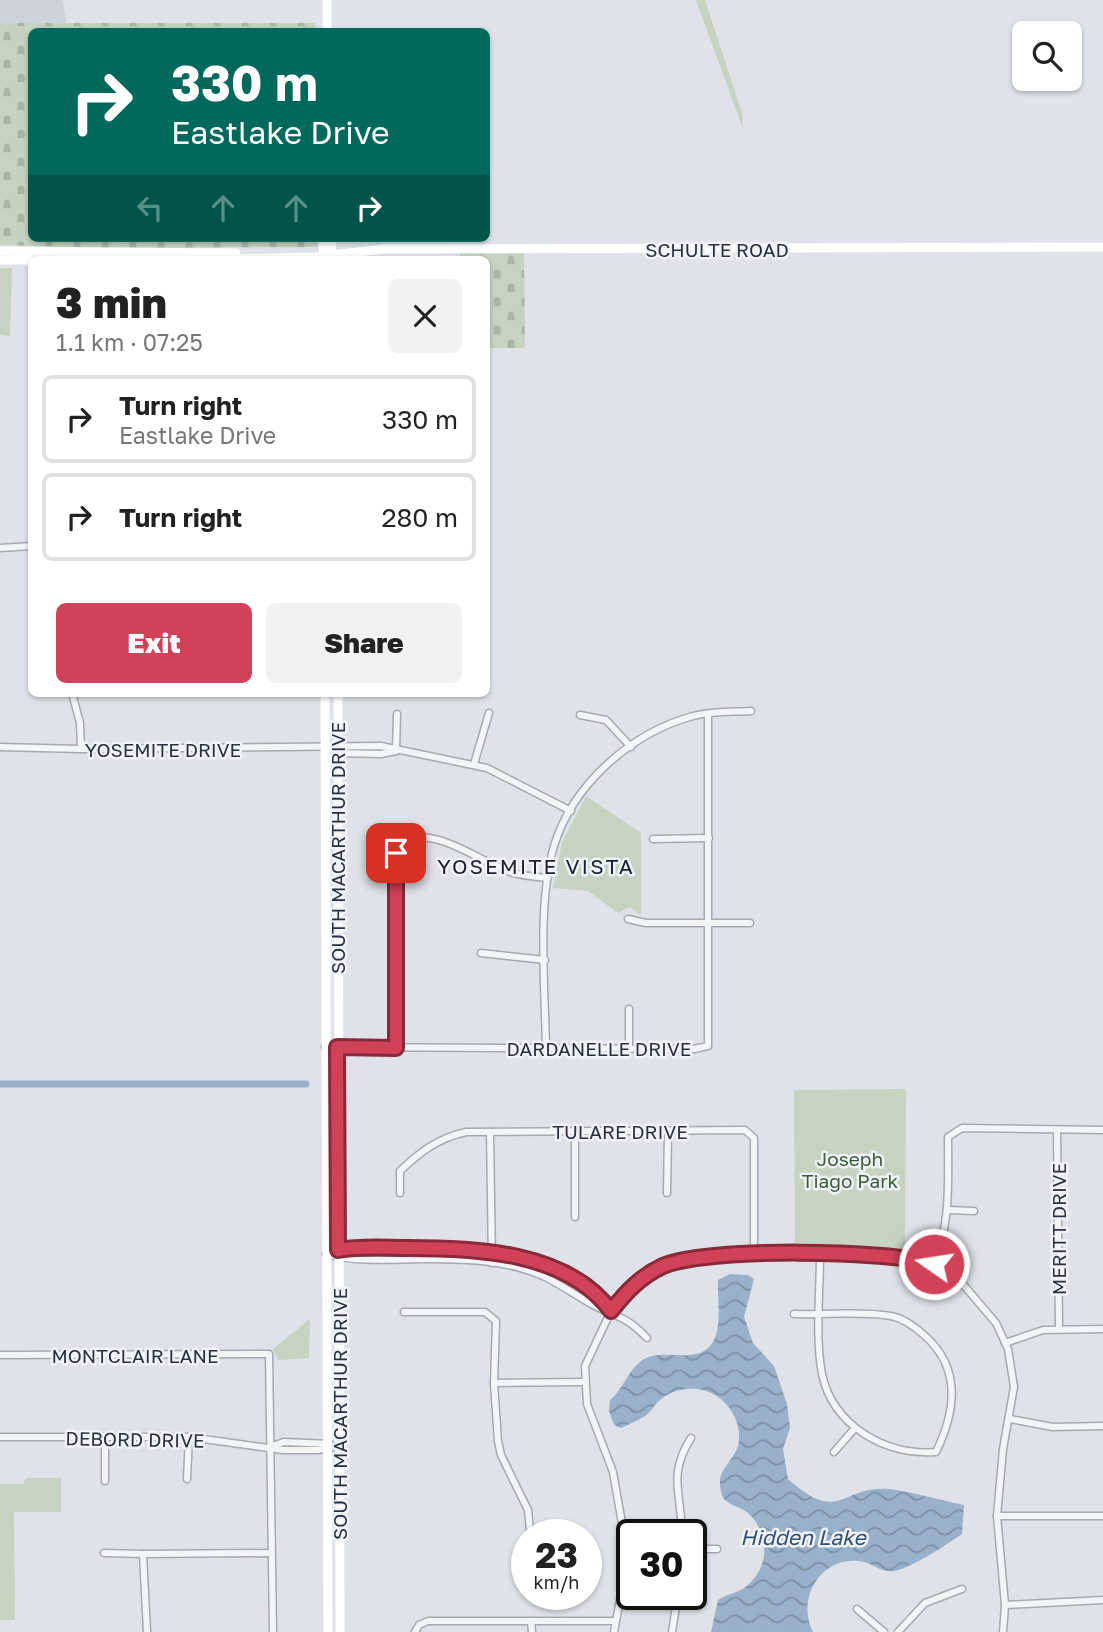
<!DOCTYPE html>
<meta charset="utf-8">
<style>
body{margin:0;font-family:"Golos Text",sans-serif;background:#f2f2f2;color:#222;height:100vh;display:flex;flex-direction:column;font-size:26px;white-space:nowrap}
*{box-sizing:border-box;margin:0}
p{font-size:23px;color:#767676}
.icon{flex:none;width:38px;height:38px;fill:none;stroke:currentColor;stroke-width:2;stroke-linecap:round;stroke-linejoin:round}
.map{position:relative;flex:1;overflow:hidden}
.sheet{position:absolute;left:28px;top:256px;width:462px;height:441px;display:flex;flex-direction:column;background:#fff;border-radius:10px;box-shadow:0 2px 5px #0004}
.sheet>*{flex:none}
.guide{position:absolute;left:28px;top:28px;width:462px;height:214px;border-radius:10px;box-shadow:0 2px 5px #0004;background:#00695c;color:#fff;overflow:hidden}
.buttons{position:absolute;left:1012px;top:21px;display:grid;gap:14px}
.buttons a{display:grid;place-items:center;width:70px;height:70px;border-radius:10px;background:#fff;box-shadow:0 2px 5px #0004;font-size:35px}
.speed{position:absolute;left:511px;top:1519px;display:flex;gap:14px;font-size:35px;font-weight:700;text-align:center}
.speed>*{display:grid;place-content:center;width:91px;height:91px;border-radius:50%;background:#fff;box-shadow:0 2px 5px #0004;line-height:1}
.speed small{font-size:18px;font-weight:400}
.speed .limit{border:4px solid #111;border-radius:10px;background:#fff;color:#111}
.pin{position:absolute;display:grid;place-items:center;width:60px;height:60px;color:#fff;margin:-30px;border-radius:14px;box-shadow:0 4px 10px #0006}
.me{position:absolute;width:77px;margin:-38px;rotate:283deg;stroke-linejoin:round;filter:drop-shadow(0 0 5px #0008)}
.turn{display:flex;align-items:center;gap:24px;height:147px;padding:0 28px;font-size:32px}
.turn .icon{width:91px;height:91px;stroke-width:2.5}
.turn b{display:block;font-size:49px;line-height:60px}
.lanes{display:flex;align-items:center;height:66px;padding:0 28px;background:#0003;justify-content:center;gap:35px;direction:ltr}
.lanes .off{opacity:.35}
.round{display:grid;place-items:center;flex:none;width:74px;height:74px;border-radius:10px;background:#f2f2f2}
.head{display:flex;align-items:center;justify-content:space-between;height:119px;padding:0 28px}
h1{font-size:42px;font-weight:800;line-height:52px}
.action{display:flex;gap:14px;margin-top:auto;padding:14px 28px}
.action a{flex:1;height:80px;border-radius:10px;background:#d14158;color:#fff;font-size:28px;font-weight:800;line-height:80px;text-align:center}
.action a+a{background:#f2f2f2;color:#222}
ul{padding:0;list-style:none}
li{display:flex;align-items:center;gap:21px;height:88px;margin:0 14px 10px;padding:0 14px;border:4px solid #e0e0e0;border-radius:10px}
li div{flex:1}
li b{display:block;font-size:26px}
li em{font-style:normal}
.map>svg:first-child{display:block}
</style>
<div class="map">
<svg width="1103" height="1632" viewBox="0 0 1103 1632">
<defs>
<pattern id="cemetery-stones" width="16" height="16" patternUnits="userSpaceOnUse" patternTransform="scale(1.75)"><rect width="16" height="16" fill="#c5d3c0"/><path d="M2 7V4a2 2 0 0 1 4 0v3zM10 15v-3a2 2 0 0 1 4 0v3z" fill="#a9b6a6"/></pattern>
<pattern id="water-waves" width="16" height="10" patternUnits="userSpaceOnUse" patternTransform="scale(1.75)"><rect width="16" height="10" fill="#99b1ca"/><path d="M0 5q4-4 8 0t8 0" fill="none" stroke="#7d91a5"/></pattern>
</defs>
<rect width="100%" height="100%" fill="#dfe3e9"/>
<polygon fill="#cdd2db" points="0,0 63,0 66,23 0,23"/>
<g fill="#c5d3c0">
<polygon points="696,0 705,0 742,113 743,129"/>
<polygon points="0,268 12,268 10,336 0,335"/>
<polygon points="586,796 641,833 641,915 630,907 618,913 588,891 553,888 562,842"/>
<polygon points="906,1089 905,1251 795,1248 794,1090"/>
<polygon points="310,1319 309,1358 278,1360 273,1349"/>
<polygon points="25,1478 61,1478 61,1512 14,1512 15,1620 0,1620 0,1484 24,1484"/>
</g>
<g fill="url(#cemetery-stones)">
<polygon points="0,23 315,23 315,32 32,32 32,238 317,238 317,247 99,248 0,245"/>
<polygon points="460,252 524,252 525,348 487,348 486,259 460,259"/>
</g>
<path fill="url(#water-waves)" d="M 730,1274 L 748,1275 L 754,1279 L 744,1317 L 753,1343 L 774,1366 L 787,1404 L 790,1428 L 783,1449 L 788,1479 C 841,1526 840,1485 889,1489 C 913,1492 939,1500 964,1505 L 962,1534 C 946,1545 913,1567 895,1571 C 883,1574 871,1562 859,1561 C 820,1557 796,1599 813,1632 L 711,1632 L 718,1600 C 728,1593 741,1593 750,1583 C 771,1563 768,1530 747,1512 C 740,1507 729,1505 724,1499 C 721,1495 720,1487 720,1483 C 719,1468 738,1457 739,1440 C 740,1426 734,1411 723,1401 C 706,1385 678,1385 660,1400 C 654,1405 651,1412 645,1416 C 637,1421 629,1424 621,1428 L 614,1425 L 609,1411 L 610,1400 C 625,1388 630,1363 649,1357 C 661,1353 676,1356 688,1355 C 728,1354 717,1307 718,1280 Z"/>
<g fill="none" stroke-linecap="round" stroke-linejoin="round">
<polyline stroke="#99b1ca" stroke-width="7" points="0,1084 306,1084"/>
<g stroke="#a4aab3" stroke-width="9">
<g id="street">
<polyline points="0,548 32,546"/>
<polyline points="72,693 80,723 81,749"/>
<polyline points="580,715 606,720 631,747"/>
<polyline points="0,747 81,749 381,746 487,768 571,811"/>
<polyline points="396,751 397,714"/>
<polyline points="337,753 381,754 396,751"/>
<polyline points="474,764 489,713"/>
<polyline points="653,839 709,838"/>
<polyline points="628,919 646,923 750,923"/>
<polyline points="481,953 545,960"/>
<polyline points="325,1047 694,1049 708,1046 708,714"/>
<path d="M 395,1048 L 396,853 L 400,842 C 434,824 478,861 510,872 C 522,876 535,877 548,878"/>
<path d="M 546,1049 C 545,988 537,903 554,846 C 573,784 631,733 693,716 C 712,711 732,712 751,711"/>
<polyline points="629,1049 629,1009"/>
<polyline points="1057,1131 1059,1328"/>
<polyline points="490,1132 492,1263"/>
<path d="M 400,1193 L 400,1171 C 420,1152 438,1138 466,1132 L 745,1130 L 754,1138 L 754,1254"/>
<polyline points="667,1193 668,1131"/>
<polyline points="949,1210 974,1211"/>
<polyline points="575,1217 575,1132"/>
<path d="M 326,1254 C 358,1263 393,1259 426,1259 C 467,1259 510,1260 547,1278 C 563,1286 577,1296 593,1305 C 617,1318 625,1315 647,1338"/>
<path d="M 326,1254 L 348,1249 C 429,1250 556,1236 611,1311"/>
<path d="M 934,1264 C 951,1222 948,1182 948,1137 L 962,1128 L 1103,1130"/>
<polyline points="404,1312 485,1312 496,1321 494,1383 498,1441 501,1455 528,1510 530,1531"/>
<path d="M 794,1314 C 826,1315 860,1311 891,1316 C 902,1318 915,1327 924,1335 C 962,1368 956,1411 936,1452 C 886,1456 833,1426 822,1374 C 815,1337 820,1293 820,1255"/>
<polyline points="1005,1343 1043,1330 1103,1329"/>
<polyline points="0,1355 269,1354 273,1632"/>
<polyline points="494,1383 584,1382"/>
<polyline points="1010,1419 1053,1427 1103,1426"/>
<polyline points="0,1437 189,1437 283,1450 318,1450 339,1446"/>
<polyline points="272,1446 284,1442 330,1444"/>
<polyline points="834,1452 855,1428"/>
<polyline points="187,1479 189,1437"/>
<polyline points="105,1481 105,1437"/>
<polyline points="997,1516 1103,1516"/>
<path d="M 682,1535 C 682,1496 667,1475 691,1438"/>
<polyline points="691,1549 717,1549"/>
<polyline points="104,1553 143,1554"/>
<polyline points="1005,1605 1103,1600"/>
<polyline points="857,1609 884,1632"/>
<polyline points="531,1621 532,1632"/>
<polyline points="147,1632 143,1554 271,1553"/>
<polyline points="415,1632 419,1625 428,1621 614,1621"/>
<polyline points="614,1632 623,1584 623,1529 613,1472 587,1404 585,1366 611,1311 625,1293 652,1272 685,1259 754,1254 876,1254 919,1259 934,1264 961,1282 996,1323 1008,1349 1014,1387 1003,1449 997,1516 1005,1605 1003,1632"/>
<polyline points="672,1632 678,1594"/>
<polyline points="898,1632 925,1603 962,1589"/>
</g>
</g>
<use href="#street" stroke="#f2f4f7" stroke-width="6"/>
<g stroke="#fff" stroke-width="9">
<polyline points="327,0 327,32"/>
<polyline points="331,238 332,257"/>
<polyline points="0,251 236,253"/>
<polyline points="229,259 315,257 384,249 1103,247"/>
<polyline points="323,259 324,238"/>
<polyline points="0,260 32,260"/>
<polyline points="325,693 328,1632"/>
<polyline points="338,693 340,1632"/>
</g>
</g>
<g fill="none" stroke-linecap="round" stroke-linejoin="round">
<g stroke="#882a39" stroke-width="18">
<path id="route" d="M 396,853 L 396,1048 L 337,1047 L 338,1250 C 361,1246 385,1248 408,1248 C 475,1248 567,1251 611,1311 C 626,1292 641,1276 663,1266 C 706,1247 889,1250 934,1264"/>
</g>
<use href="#route" stroke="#d14158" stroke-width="12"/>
</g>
<g text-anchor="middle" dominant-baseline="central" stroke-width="5" stroke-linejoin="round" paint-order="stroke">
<g font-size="19" fill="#283140" stroke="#eff2f6">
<text x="717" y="249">SCHULTE ROAD</text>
<text x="163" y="749">YOSEMITE DRIVE</text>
<text transform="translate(337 848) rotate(-90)">SOUTH MACARTHUR DRIVE</text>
<text x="599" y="1048">DARDANELLE DRIVE</text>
<text x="620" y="1131">TULARE DRIVE</text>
<text transform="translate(1058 1229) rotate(-90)">MERITT DRIVE</text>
<text x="135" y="1355">MONTCLAIR LANE</text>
<text transform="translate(339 1414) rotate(-90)">SOUTH MACARTHUR DRIVE</text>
<text transform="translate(135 1439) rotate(1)">DEBORD DRIVE</text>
</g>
<g font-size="19" fill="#3c5c35" stroke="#eff2f6">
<text x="850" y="1158">Joseph<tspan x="850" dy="22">Tiago Park</tspan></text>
</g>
<g font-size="21" letter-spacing="2" fill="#1a2231" stroke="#eff2f6">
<text x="536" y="866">YOSEMITE VISTA</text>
</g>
<g font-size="21" font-style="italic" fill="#315075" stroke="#eff2f6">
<text x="803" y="1537">Hidden Lake</text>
</g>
</g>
</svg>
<div class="buttons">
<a><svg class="icon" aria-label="search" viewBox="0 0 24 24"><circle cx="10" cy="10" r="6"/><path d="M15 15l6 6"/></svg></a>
</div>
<div class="speed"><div>23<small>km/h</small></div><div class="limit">30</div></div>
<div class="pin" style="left:396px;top:853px;background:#d93025"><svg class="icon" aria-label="arrive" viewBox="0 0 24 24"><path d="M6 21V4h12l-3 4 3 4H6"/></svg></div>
<svg class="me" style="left:934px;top:1264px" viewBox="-20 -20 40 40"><circle r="17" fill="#d14158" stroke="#fff" stroke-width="3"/><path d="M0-11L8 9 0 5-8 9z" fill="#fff"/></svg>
<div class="guide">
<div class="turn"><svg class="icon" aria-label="right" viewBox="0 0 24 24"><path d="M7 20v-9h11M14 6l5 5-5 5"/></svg><div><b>330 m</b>Eastlake Drive</div></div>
<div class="lanes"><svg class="icon off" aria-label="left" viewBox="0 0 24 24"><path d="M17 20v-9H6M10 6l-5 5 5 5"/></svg><svg class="icon off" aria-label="ahead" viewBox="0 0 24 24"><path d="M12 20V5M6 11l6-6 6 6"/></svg><svg class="icon off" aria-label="ahead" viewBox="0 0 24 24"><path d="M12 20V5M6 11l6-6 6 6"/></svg><svg class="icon" aria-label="right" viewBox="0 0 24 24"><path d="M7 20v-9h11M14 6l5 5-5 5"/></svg></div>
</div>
<section class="sheet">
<div class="head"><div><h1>3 min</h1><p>1.1 km · 07:25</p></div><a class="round"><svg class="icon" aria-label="close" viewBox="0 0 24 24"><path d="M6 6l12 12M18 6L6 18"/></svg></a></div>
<ul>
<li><svg class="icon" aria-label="right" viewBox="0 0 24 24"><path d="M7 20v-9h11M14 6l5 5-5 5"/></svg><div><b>Turn right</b><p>Eastlake Drive</p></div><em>330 m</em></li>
<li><svg class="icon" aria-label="right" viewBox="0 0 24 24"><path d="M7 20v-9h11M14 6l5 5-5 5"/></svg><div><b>Turn right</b></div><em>280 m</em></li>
</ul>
<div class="action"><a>Exit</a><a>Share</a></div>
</section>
</div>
